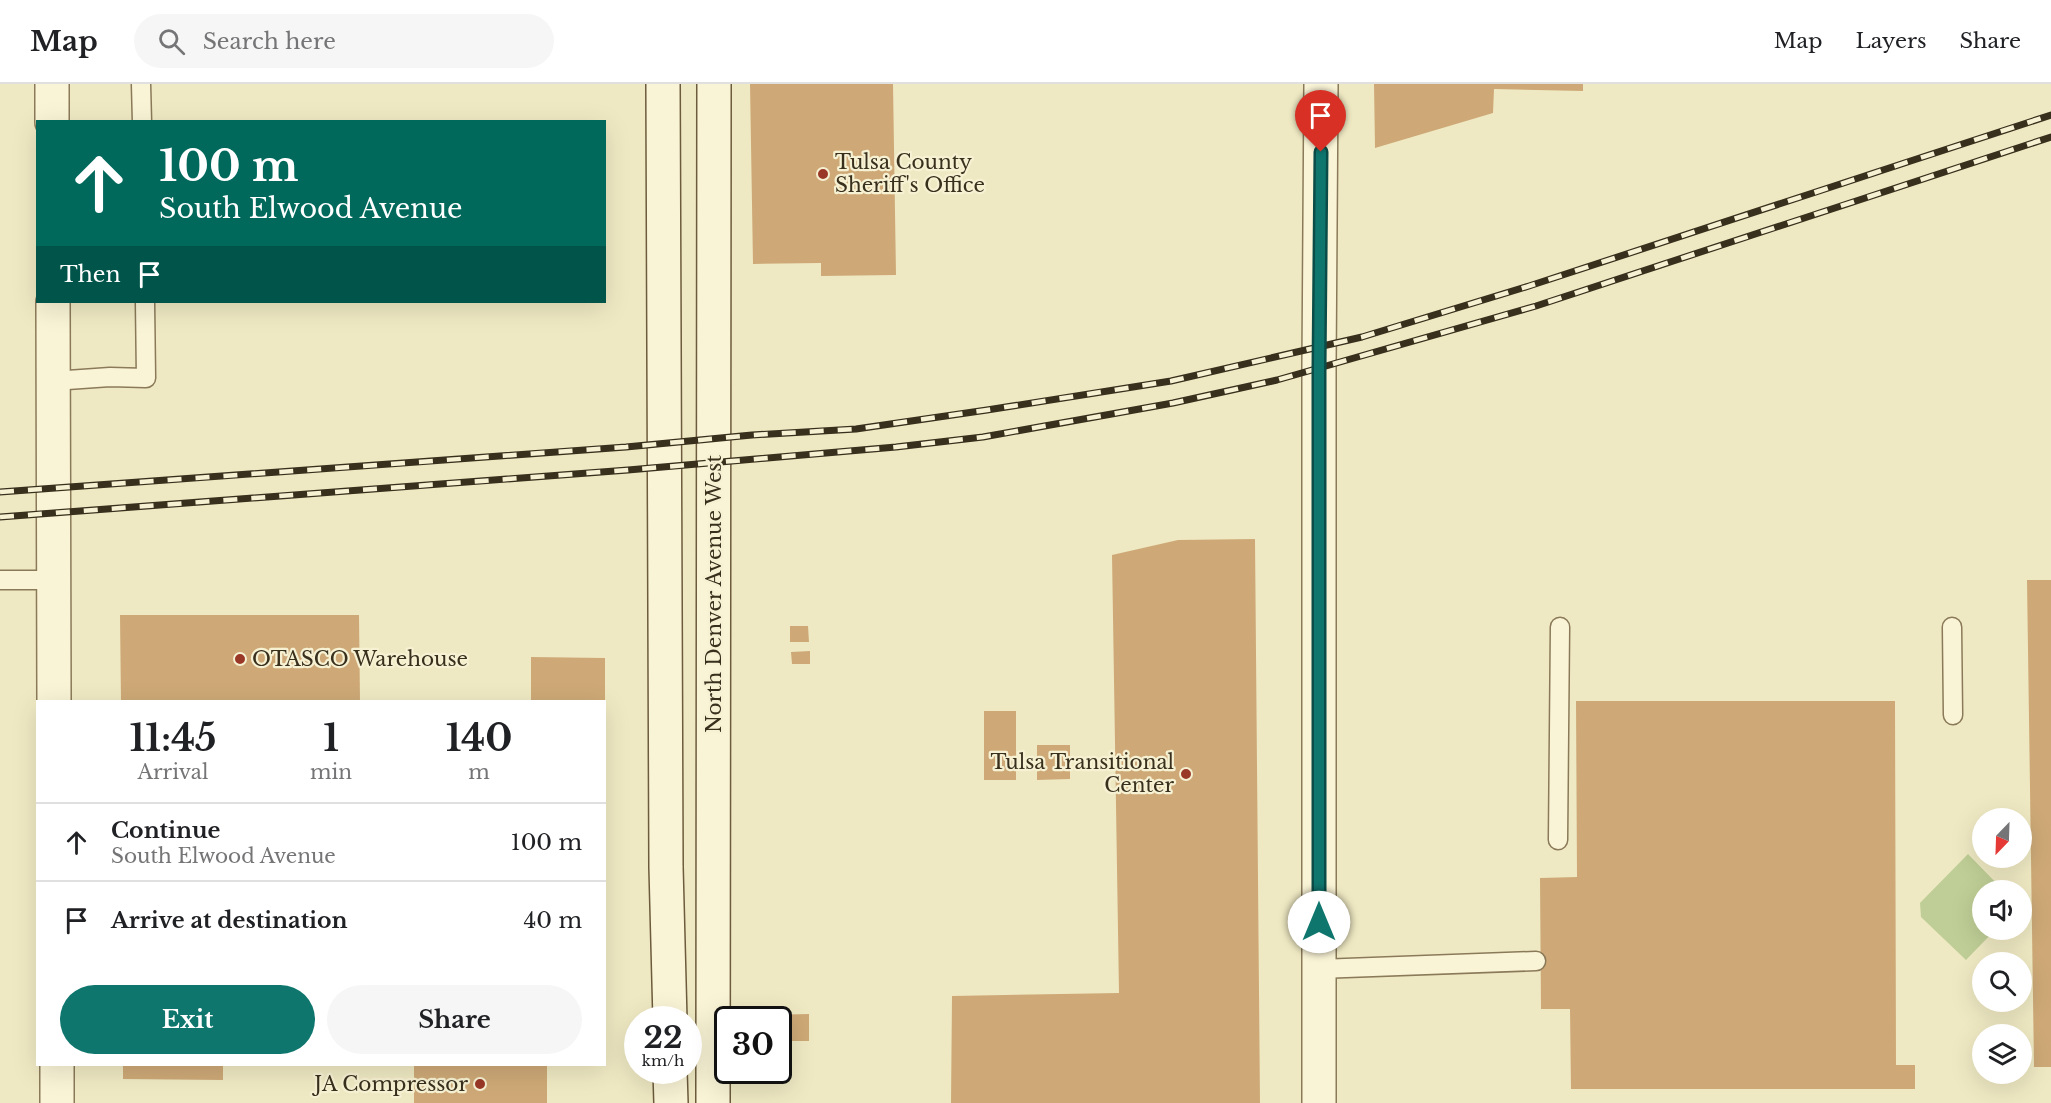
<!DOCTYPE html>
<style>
body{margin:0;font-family:"Libre Baskerville",serif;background:#f6f6f6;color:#202124;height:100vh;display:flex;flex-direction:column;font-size:22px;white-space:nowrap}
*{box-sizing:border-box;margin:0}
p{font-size:20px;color:#757577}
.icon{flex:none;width:33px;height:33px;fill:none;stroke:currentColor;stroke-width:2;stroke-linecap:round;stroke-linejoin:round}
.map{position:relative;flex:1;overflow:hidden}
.details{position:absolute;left:36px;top:616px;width:570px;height:366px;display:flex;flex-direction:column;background:#fff;border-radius:0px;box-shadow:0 6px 24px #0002}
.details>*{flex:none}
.banner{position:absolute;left:36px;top:36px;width:570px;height:183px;border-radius:0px;box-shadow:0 6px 24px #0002;background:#00695c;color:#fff;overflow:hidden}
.needle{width:39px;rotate:203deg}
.controls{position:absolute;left:1972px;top:724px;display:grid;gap:12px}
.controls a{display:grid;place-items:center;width:60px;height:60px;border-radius:50%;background:#fff;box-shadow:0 6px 24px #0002;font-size:30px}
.speed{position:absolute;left:624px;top:922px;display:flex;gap:12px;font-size:30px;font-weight:700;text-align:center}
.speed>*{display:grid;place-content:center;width:78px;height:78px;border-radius:50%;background:#fff;box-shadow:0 6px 24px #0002;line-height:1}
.speed small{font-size:15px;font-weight:400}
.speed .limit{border:3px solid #111;border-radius:9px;background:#fff;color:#111}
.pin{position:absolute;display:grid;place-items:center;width:51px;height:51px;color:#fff;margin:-62px -26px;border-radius:50% 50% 50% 0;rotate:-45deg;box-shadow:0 0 6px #0007}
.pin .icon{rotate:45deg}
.me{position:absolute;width:66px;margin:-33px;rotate:0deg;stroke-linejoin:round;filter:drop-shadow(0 0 4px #0008)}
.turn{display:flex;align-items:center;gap:21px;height:126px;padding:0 24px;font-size:27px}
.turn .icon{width:78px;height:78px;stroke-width:2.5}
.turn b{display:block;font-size:42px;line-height:51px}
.then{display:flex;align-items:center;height:57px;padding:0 24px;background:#0003;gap:12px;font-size:22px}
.eta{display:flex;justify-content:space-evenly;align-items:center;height:102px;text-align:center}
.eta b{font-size:36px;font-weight:700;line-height:42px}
.action{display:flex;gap:12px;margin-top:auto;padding:12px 24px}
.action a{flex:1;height:69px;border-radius:36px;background:#0f766e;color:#fff;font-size:24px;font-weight:700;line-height:69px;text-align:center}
.action a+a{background:#f6f6f6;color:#202124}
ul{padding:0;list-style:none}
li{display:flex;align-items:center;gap:18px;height:78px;padding:0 24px;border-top:2px solid #e0e0e0}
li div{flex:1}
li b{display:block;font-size:22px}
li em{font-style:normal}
header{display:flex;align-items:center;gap:36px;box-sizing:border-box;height:84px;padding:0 30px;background:#fff;border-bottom:2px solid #e0e0e0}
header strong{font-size:28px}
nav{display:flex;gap:33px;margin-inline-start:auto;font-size:21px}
.search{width:420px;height:54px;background:#f6f6f6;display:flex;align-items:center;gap:15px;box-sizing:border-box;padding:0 21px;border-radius:33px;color:#757577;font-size:22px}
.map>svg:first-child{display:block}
</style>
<header>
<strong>Map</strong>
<div class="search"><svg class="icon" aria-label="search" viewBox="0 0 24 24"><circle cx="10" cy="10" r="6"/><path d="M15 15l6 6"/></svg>Search here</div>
<nav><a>Map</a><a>Layers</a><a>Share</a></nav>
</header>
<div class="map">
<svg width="2051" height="1019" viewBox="0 0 2051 1019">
<rect width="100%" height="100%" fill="#efe9c3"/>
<polygon fill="#bfce96" points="1968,770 2004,807 1983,807 1983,846 1995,846 1966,876 1921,833 1920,819"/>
<g fill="#cea977">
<polygon points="750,0 893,0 896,191 821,192 821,179 753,180"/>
<polygon points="1374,0 1583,0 1583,7 1494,5 1493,29 1375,64"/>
<polygon points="1255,455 1260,1019 951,1019 952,912 1119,909 1112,471 1178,456"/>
<polygon points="2027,496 2051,496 2051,983 2034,983"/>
<polygon points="120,531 359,531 360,618 121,618"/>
<polygon points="790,542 808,542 809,558 790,558"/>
<polygon points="810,567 810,580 792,580 791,568"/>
<polygon points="531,573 605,574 605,618 531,618"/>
<polygon points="1576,617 1895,617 1896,981 1915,981 1915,1005 1571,1005 1570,925 1541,925 1540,794 1577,793"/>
<rect x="984" y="627" width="32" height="69"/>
<polygon points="1037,661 1070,661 1070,695 1037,696"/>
<polygon points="809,930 809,957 778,957 778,936 767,936 767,931"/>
<polygon points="123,981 223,981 223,996 123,995"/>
<rect x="414" y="981" width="133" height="38"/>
</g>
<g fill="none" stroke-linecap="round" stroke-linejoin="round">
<g stroke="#8a7a59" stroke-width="21">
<g id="service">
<polyline points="141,0 142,38"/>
<polyline points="53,297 110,293 146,294 145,218"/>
<polyline points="0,496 53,496"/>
<polyline points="1952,543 1953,631"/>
<polyline points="1558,756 1560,543"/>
<polyline points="1319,885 1536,877"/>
</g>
</g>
<g stroke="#8a7a59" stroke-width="36">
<polyline id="minor" points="1319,1019 1319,284 1321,0"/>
</g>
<g stroke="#8a7a59" stroke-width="36">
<g id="tertiary">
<polyline points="52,0 52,38"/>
<polyline points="53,218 54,618"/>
<polyline points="57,981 57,1019"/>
</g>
</g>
<g stroke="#6c5b3c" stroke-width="36">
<g id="secondary">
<polyline points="663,0 666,783 670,936"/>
<polyline points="670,987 671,1019"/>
<polyline points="713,1019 714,0"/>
</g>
</g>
<use href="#service" stroke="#faf4d6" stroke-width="18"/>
<use href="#minor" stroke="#faf4d6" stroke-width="33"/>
<use href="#tertiary" stroke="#faf4d6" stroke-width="33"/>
<use href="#secondary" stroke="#faf4d6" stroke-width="33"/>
<g stroke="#392f1d" stroke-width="7">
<g id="rail">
<polyline points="0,408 626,363 752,351 856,345 987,326 1171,297 1362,253 1529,202 2051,31"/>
<polyline points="0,433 628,386 896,363 983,353 1173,319 1277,296 1536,222 2051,53"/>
</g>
</g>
<use href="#rail" stroke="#f6f1d2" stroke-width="4.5" stroke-dasharray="14" stroke-linecap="butt"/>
</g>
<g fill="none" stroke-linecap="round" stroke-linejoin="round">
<g stroke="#0a4d48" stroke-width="15">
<polyline id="route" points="1319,838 1319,284 1321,68"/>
</g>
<use href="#route" stroke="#0f766e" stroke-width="10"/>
</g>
<g fill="#9a3827" stroke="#f6f1d2" stroke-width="2">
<circle cx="823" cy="90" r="6"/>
<circle cx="240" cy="575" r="6"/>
<circle cx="1186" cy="690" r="6"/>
<circle cx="480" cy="1000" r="6"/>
</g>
<g text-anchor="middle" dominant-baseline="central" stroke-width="4.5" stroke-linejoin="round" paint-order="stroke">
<g font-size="20" fill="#392f1d" stroke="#f6f1d2" text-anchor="start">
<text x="835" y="78">Tulsa County<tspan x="835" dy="23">Sheriff's Office</tspan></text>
<text x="252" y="575">OTASCO Warehouse</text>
<text x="1174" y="678" text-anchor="end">Tulsa Transitional<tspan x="1174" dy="23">Center</tspan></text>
<text x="468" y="1000" text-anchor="end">JA Compressor</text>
</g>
<g font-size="20" fill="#392f1d" stroke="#f6f1d2">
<text transform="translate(714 510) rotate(-90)">North Denver Avenue West</text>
</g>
</g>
</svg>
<div class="controls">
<a><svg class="needle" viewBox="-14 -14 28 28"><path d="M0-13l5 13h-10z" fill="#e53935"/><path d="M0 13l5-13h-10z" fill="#757577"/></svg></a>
<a><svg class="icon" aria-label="sound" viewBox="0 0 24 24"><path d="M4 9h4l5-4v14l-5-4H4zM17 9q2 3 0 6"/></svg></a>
<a><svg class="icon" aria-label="search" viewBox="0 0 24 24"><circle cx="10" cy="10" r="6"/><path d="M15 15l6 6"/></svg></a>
<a><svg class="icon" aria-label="layers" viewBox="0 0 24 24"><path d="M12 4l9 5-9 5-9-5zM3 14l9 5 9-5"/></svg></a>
</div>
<div class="speed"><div>22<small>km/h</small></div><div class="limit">30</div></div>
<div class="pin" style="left:1321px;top:68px;background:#d93025"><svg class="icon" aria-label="arrive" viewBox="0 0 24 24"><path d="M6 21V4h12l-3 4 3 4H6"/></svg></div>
<svg class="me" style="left:1319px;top:838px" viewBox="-20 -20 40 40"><circle r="19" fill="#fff"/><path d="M0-13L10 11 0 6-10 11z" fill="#0f766e"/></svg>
<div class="banner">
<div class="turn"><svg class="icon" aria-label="ahead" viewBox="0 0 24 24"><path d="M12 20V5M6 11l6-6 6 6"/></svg><div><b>100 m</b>South Elwood Avenue</div></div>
<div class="then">Then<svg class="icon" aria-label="arrive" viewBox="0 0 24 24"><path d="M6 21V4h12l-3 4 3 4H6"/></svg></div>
</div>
<section class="details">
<div class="eta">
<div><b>11:45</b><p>Arrival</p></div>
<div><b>1</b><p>min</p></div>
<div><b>140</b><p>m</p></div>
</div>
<ul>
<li><svg class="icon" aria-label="ahead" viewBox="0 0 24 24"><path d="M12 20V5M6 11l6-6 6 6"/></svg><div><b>Continue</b><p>South Elwood Avenue</p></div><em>100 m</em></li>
<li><svg class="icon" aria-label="arrive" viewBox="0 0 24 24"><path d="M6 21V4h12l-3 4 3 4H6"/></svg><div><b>Arrive at destination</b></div><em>40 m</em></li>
</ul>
<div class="action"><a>Exit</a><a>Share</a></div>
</section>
</div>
